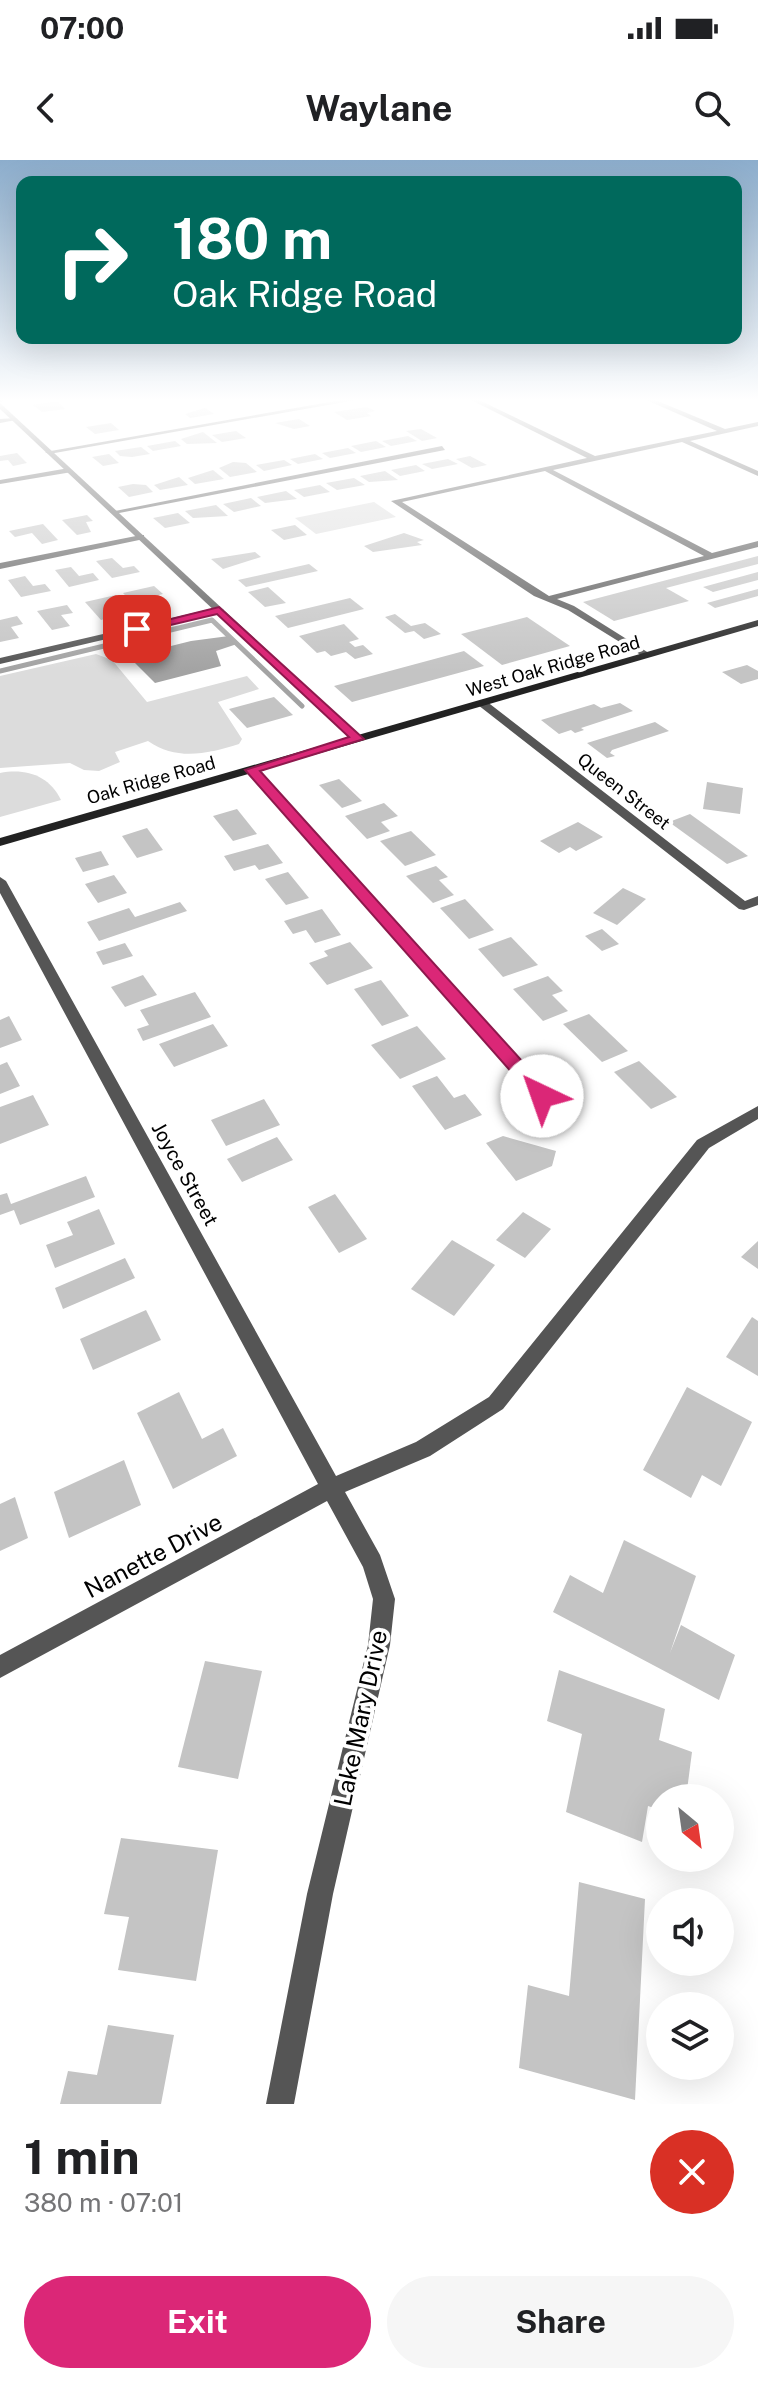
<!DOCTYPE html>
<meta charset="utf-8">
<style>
body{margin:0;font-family:"Public Sans",sans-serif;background:#f6f6f6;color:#202124;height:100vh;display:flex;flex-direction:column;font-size:30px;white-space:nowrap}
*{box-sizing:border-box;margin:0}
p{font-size:26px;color:#757577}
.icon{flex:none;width:44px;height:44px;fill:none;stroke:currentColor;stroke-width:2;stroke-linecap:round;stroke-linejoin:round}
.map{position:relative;height:1944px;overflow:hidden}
.details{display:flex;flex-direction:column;background:#fff;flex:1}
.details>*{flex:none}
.banner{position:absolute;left:16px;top:16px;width:726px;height:168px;border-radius:16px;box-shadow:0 8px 32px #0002;background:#00695c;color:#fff;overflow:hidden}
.needle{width:52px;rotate:151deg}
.buttons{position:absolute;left:646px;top:1624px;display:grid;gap:16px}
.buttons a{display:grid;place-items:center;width:88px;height:88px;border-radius:50%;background:#fff;box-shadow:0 8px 32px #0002;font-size:40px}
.pin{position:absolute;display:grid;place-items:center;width:68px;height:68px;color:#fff;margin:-34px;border-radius:16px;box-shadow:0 4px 12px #0006}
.me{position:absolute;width:88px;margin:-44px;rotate:318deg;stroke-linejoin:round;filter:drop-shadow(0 0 6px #0008)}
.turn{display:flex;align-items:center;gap:28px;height:168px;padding:0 24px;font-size:36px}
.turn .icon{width:104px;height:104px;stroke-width:2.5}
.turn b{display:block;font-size:56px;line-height:68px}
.round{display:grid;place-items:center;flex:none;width:84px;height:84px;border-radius:42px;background:#f6f6f6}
.headline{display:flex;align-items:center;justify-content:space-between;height:136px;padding:0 24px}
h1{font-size:48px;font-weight:700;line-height:60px}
.action{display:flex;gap:16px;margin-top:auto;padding:16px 24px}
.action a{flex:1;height:92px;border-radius:48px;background:#db2777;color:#fff;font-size:32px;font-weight:700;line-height:92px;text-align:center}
.action a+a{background:#f6f6f6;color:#202124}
.status{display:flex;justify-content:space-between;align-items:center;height:56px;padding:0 40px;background:#fff;direction:ltr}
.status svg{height:22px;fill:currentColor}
header{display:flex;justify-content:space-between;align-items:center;height:104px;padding:0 24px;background:#fff;font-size:36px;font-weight:700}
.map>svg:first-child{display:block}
</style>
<div class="status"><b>07:00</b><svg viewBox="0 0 49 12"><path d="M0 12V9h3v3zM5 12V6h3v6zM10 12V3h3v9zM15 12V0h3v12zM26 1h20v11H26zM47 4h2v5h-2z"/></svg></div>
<header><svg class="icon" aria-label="back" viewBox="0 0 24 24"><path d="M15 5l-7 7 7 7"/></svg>Waylane<svg class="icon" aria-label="search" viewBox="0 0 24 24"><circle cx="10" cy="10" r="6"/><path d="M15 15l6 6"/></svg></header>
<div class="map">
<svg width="758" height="1944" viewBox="0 0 758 1944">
<rect width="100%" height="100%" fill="#fff"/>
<g fill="#dcdcdc">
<polygon points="374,342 396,357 316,374 295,358"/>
<path d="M 96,494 L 112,500 L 147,542 L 247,516 L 259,529 L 218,542 L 242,579 L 239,584 C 207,594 177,601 148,581 L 115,592 L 120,602 L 99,611 L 84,610 L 70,603 L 0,608 L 0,516 Z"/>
<path d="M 0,613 C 27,608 49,616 61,640 L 0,657 Z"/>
</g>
<polygon fill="#a3a3a3" points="229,476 237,484 216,491 221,506 155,523 133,501 135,495 191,481"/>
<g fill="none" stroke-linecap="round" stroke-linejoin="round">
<polyline stroke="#a3a3a3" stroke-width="5" points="0,511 212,460 302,546"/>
</g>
<g fill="#c4c4c4">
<polygon points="57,241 65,249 42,252 33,245"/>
<polygon points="367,247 375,251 367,253 371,256 347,260 334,252"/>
<polygon points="205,248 214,254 190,258 185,254"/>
<polygon points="299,259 310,266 294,269 275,263"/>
<polygon points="111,263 119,270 95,274 86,267"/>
<polygon points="421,269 437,278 422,281 406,271"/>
<polygon points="236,271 246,278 222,282 212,275"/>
<polygon points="203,272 217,283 187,284 181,279"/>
<polygon points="408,276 417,281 391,286 382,281"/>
<polygon points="175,281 181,286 153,291 147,286"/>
<polygon points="376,281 386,287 361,292 351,286"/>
<polygon points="141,287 150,294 132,297 120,296 115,291"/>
<polygon points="348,288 356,293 330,298 322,293"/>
<polygon points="17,293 27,303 13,306 8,300 0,301 0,296"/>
<polygon points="109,294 119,303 103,306 92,297"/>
<polygon points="315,294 323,299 298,304 290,299"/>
<polygon points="470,296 487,305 472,308 456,299"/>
<polygon points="448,299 458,304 432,309 422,304"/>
<polygon points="284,300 292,305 264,311 256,305"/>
<polygon points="233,302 246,303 257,312 230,317 219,308"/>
<polygon points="416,305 425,311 400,316 391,310"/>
<polygon points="213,310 224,319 195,324 188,318"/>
<polygon points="385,311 398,320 369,322 360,316"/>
<polygon points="179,317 188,325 160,330 154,325"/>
<polygon points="354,318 365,325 337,330 326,323"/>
<polygon points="133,324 146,325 153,332 129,337 118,327"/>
<polygon points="320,325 330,332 304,337 294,330"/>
<polygon points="286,331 297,339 265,343 257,337"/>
<polygon points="251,338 261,346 234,352 223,344"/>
<polygon points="216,345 228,356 193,358 185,351"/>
<polygon points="178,353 190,363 165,368 153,358"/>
<polygon points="87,355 93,361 86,362 91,372 77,375 62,360"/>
<polygon points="43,364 58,380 42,384 32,373 15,377 9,371"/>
<polygon points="295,365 307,375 284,380 271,370"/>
<polygon points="404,373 424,380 417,382 422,385 373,392 364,386"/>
<polygon points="255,392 261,397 223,409 211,399"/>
<polygon points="758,396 758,404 666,428 689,441 614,461 583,442"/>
<polygon points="112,398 123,408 134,406 140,412 112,418 96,401"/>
<polygon points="309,404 318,411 246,427 238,420"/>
<polygon points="71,407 79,416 93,413 99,420 69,427 55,410"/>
<polygon points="758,412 758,420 713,432 703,427"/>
<polygon points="25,416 33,426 45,424 51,431 21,437 8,420"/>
<polygon points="154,426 163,434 151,437 160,446 140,451 123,433"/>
<polygon points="268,427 286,443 265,447 248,432"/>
<polygon points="758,429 758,436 715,448 707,443"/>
<polygon points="116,435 122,442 110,444 120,455 101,460 85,442"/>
<polygon points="350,438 364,449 288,468 275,456"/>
<polygon points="67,445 73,453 61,455 70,466 52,470 37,451"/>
<polygon points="395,454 411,466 425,463 441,474 424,479 414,471 405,473 385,457"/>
<polygon points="17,456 23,464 11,467 19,478 0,482 0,460"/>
<polygon points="527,457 570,486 502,505 461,474"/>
<polygon points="344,464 359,479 349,482 355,487 363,485 373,494 355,499 346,492 331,496 325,491 317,493 299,476"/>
<polygon points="464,491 484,506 352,542 334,526"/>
<polygon points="747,505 758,511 758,519 741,524 722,512"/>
<polygon points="274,537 293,555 247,568 229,549"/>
<polygon points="620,543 633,551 581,568 584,570 575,573 571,570 559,574 541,560 594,544 601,548"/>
<polygon points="655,562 669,571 612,590 610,593 615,596 607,598 587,583"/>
<polygon points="339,619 362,641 342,648 319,625"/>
<polygon points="707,622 743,628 740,654 703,649"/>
<polygon points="384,643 398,656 381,662 390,671 367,679 345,656"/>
<polygon points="237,649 257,674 233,681 213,656"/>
<polygon points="690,654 748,696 727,704 669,662"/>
<polygon points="578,662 603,677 576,691 570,687 559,693 540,681"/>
<polygon points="147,668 163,690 137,698 122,676"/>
<polygon points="411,671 436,695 405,706 380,681"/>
<polygon points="268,684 283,703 259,710 255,705 234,711 224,696"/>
<polygon points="101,691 109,705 83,712 75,698"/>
<polygon points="436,706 448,717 439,720 454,735 433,743 406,716"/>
<polygon points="288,712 309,738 286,745 265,719"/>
<polygon points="114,715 127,733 98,743 85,724"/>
<polygon points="623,728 646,739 617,765 593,753"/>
<polygon points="465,739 494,770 469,779 440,748"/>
<polygon points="180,742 187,751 99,781 87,762 129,748 135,757"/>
<polygon points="322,749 341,775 315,783 306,770 293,774 284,761"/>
<polygon points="602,769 619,784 602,791 585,776"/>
<polygon points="511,777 538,805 503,817 478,789"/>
<polygon points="350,782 373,808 327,825 309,803 328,796 324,791"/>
<polygon points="125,783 133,796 103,805 96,792"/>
<polygon points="143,815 157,835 125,847 111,827"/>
<polygon points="548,816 563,831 552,835 568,851 543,861 513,829"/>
<polygon points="381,820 409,856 382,866 354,829"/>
<polygon points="195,832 211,857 143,881 137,869 149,865 140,850"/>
<polygon points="589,854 628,891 602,902 563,864"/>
<polygon points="9,856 22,880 0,888 0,860"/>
<polygon points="213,864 228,886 174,907 159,884"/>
<polygon points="417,866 446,899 400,919 371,885"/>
<polygon points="639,901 677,937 651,949 614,912"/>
<polygon points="7,902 20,926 0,934 0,905"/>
<polygon points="437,916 454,938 465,934 482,955 445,970 412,926"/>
<polygon points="33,935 49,965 0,984 0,947"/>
<polygon points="264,939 280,965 226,986 211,960"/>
<polygon points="503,976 556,991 552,1006 516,1021 486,983"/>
<polygon points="277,977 293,1000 242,1022 227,999"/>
<polygon points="86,1016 95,1037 20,1065 14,1050 0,1055 0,1035 7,1033 11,1044"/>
<polygon points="335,1034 367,1079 339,1093 308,1047"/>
<polygon points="99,1049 115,1084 55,1108 46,1085 73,1075 67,1062"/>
<polygon points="523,1052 551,1069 525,1098 496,1080"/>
<polygon points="452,1080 495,1105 454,1156 411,1129"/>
<polygon points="758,1081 758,1109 741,1097"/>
<polygon points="125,1098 135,1118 63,1149 55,1128"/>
<polygon points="146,1150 161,1180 93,1210 80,1179"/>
<polygon points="752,1157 758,1161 758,1216 726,1197"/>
<polygon points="687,1227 752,1262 721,1326 702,1315 691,1338 643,1310"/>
<polygon points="179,1232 202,1279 223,1268 237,1296 173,1329 137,1253"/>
<polygon points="124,1300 141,1345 69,1378 54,1332"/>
<polygon points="15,1337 28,1378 0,1391 0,1344"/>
<polygon points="624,1380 696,1416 670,1493 681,1465 735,1495 719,1540 553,1452 570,1415 603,1433"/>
<polygon points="205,1501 262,1511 238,1619 178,1607"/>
<polygon points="559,1510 665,1549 659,1580 692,1592 686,1638 660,1638 660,1650 648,1646 642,1682 566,1652 582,1574 547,1561"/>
<polygon points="121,1678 218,1690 196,1821 118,1810 129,1757 104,1754"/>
<polygon points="579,1722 645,1739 635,1940 519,1908 528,1825 569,1836"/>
<polygon points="108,1865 174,1875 161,1944 60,1944 68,1911 97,1915"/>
</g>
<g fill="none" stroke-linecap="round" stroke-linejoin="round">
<g fill="#555" fill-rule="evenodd">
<polygon points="0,239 9,239 0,242"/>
<polygon points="347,239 356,240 49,294 45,292"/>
<path d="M 469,239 L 477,239 L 595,296 L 717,271 L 644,239 L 653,239 L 725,269 L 758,262 L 758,266 L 690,281 L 758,311 L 758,316 L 682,282 L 553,310 L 712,393 L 758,381 L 758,387 L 557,439 L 574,446 L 652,495 L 644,497 L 568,450 L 534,436 L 391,341 L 587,298 ZM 545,311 L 704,396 L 549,436 L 402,342 Z"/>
<polygon points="16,258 16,260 0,263 0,259"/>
<polygon points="442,286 445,290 114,354 110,352"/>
<polygon points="69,308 72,312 0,324 0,320"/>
<polygon points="141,375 144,375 144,379 0,409 0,403"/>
<polygon points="219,447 224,450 222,452 0,504 0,498"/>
<polygon points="478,541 486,541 745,741 758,736 758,745 744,750 739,749 478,545"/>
<polygon points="247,608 255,608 547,932 550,936 547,940 537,940 247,612"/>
<polygon points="0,717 6,721 336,1316 416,1282 489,1237 697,980 758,946 758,959 709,988 503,1249 430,1296 345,1332 380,1395 395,1439 390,1485 333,1734 294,1944 266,1944 307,1734 368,1485 373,1439 363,1407 327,1341 0,1518 0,1495 318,1324 0,733"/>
</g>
<polygon fill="#555" fill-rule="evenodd" points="0,243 361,577 361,581 353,581 0,249"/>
<polygon fill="#222" fill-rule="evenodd" points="758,460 758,466 0,686 0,678"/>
</g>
<linearGradient id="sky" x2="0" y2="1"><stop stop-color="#8cadcc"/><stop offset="0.47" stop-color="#fff"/><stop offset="1" stop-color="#fff" stop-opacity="0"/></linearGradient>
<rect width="758" height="511" fill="url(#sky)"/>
<polygon fill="#db2777" stroke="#8e194d" stroke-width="2" points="219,447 364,579 260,611 549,931 549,940 536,940 245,610 349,577 217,454 137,473 131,469"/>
<g text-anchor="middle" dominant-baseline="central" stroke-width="8" stroke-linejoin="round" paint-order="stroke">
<g font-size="18" fill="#000" stroke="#fff">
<text transform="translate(553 506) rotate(-16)">West Oak Ridge Road</text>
<text transform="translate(151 620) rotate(-16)">Oak Ridge Road</text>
<text transform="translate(624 631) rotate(38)">Queen Street</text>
</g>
<g font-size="20" fill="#000" stroke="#fff">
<text transform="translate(185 1014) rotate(61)">Joyce Street</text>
</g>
<g font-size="24" fill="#000" stroke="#fff">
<text transform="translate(153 1395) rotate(-28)">Nanette Drive</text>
<text transform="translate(360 1558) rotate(-78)">Lake Mary Drive</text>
</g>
</g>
</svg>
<div class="buttons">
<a><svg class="needle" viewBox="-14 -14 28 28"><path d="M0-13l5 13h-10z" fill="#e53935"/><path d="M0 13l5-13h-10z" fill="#757577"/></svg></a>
<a><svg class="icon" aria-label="sound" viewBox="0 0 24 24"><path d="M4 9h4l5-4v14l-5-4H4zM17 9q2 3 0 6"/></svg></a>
<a><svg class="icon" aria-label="layers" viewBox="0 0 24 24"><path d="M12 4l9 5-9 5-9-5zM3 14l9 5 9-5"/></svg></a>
</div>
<div class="pin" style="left:137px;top:469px;background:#d93025"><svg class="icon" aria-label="arrive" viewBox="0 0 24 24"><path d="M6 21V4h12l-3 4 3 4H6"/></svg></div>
<svg class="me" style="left:542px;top:936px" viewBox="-20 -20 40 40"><circle r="19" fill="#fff"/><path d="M0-13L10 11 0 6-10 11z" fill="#db2777"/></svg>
<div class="banner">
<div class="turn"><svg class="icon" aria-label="right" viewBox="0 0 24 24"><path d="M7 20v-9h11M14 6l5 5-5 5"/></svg><div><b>180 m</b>Oak Ridge Road</div></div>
</div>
</div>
<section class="details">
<div class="headline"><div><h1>1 min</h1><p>380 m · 07:01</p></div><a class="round" style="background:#d93025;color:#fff"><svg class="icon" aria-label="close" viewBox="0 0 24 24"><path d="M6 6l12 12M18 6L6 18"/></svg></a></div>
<div class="action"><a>Exit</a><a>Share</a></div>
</section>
